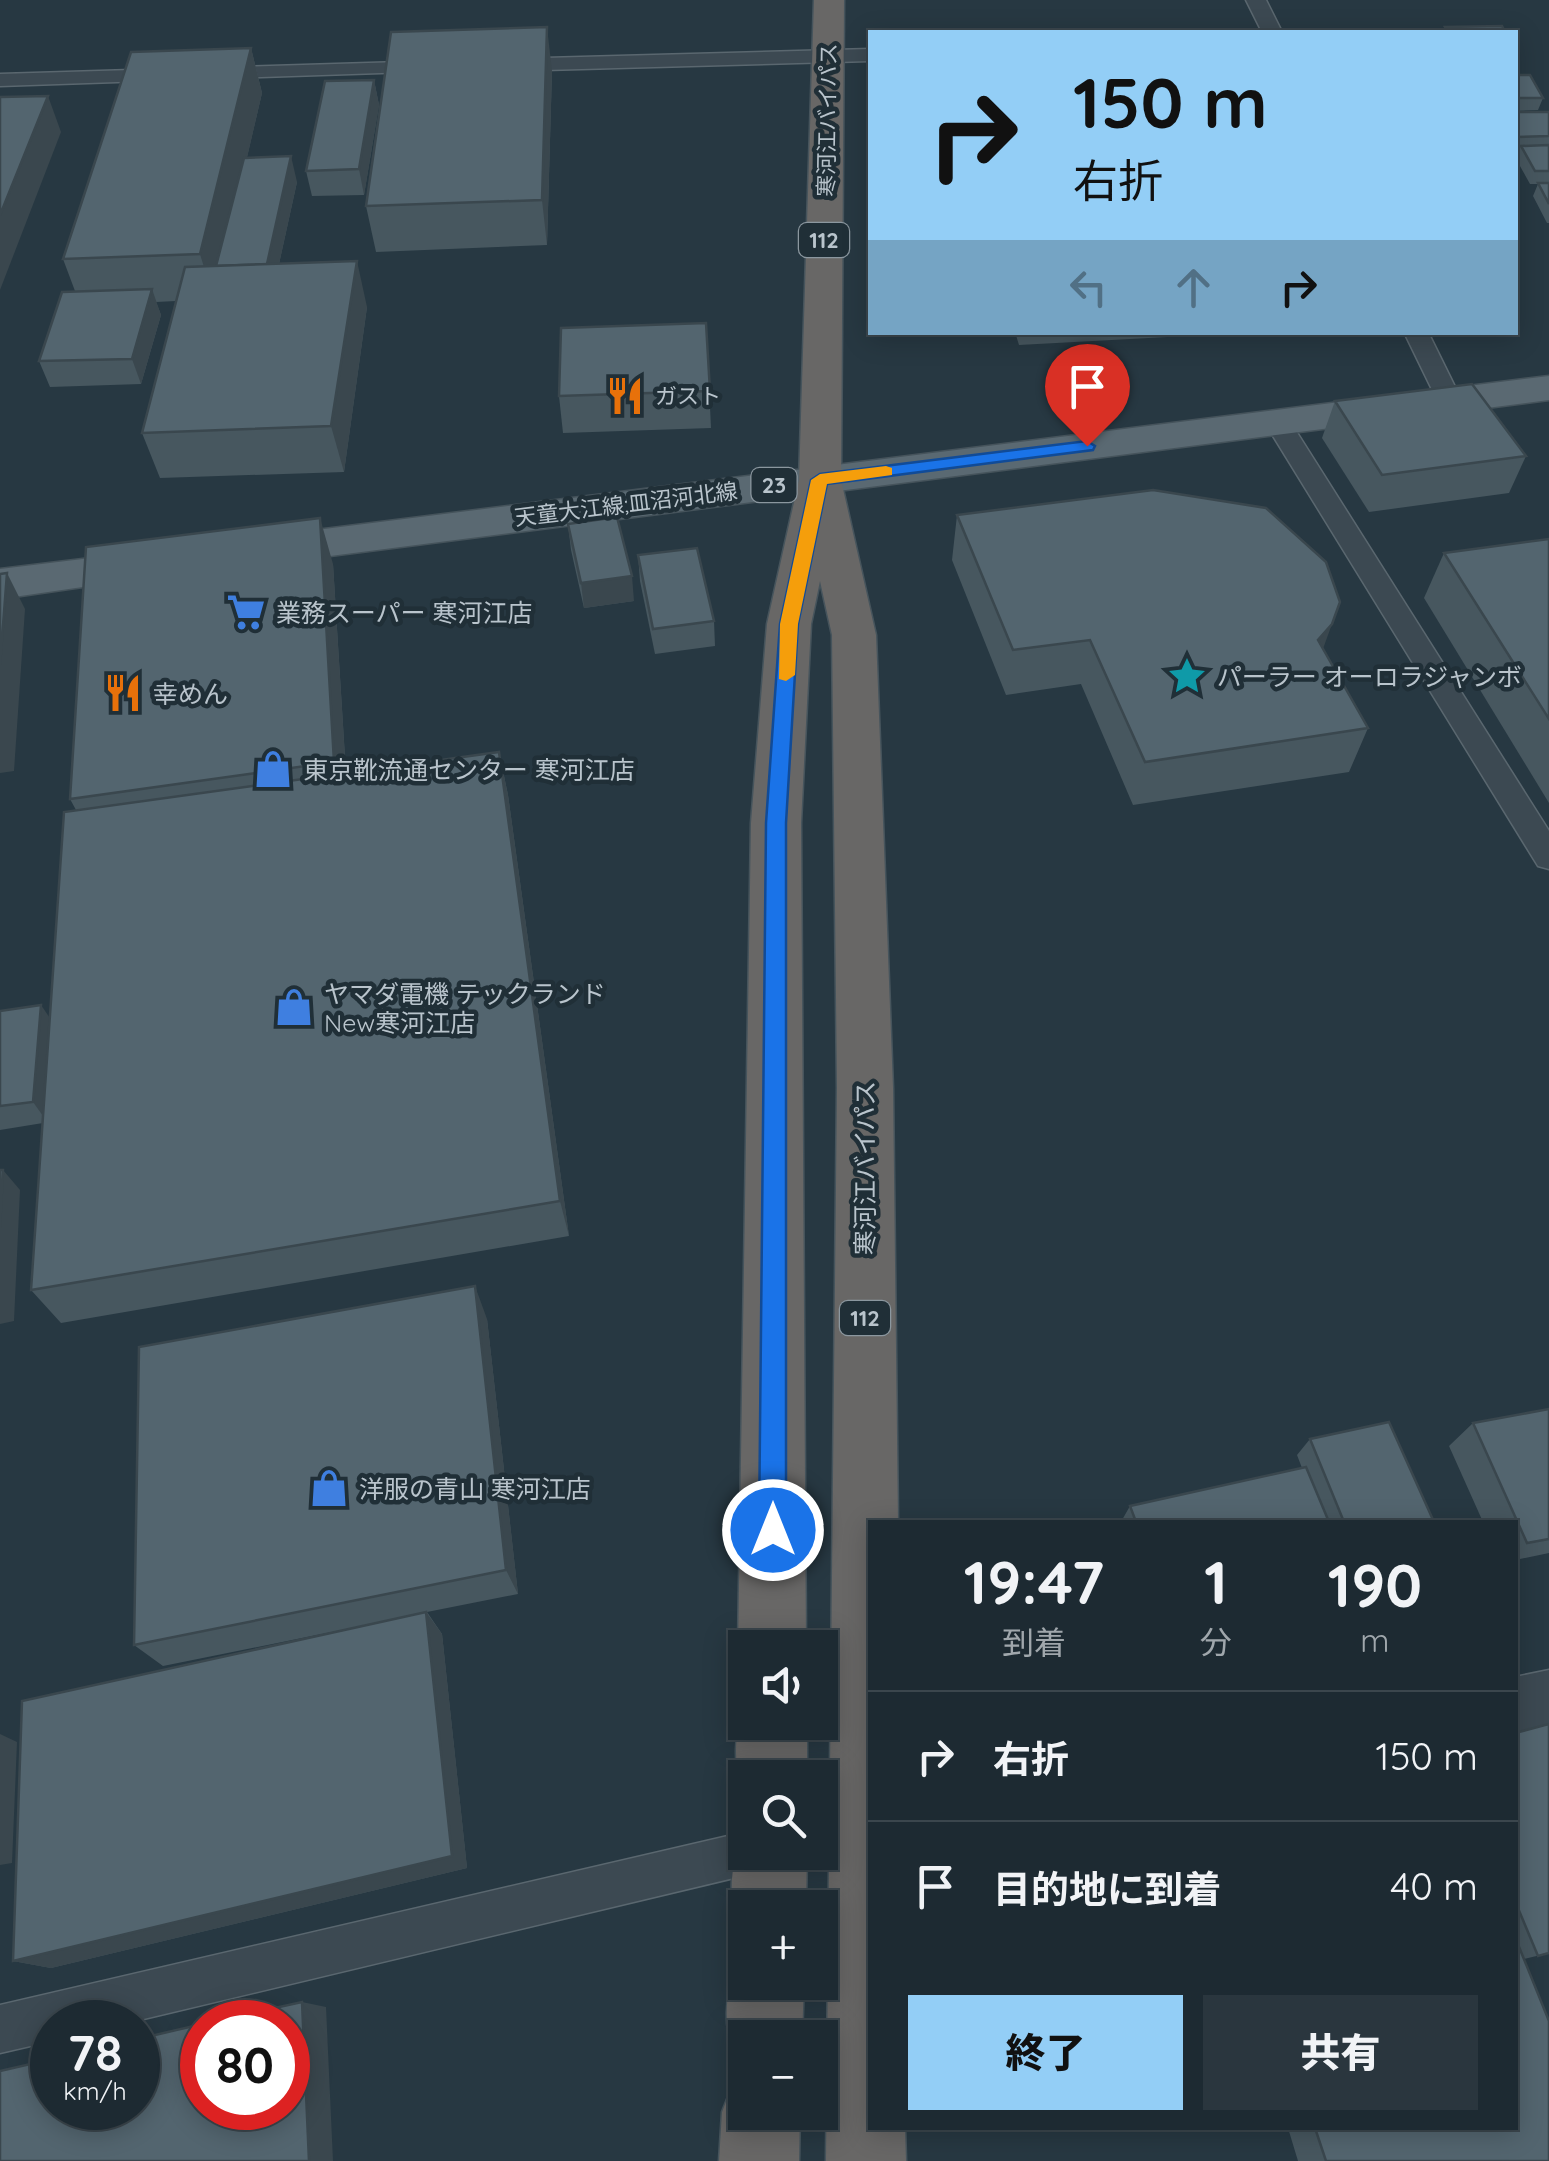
<!DOCTYPE html>
<html lang="ja">
<meta charset="utf-8">
<style>
body{margin:0;font-family:Quicksand,"Noto Sans JP",sans-serif;background:#2a363e;color:#f1f3f6;height:100vh;display:flex;flex-direction:column;font-size:38px;white-space:nowrap}
*{box-sizing:border-box;margin:0}
p{font-size:32px;color:#a0a7ac}
.icon{flex:none;width:55px;height:55px;fill:none;stroke:currentColor;stroke-width:2;stroke-linecap:round;stroke-linejoin:round}
.map{position:relative;flex:1;overflow:hidden}
.panel{position:absolute;left:868px;top:1520px;width:650px;height:610px;display:flex;flex-direction:column;background:#1d2a32;border-radius:0px;box-shadow:0 5px 25px #0003,0 0 0 2px #3b464d}
.panel>*{flex:none}
.banner{position:absolute;left:868px;top:30px;width:650px;height:305px;border-radius:0px;box-shadow:0 5px 25px #0003,0 0 0 2px #3b464d;background:#93cef6;color:#111;overflow:hidden}
.tools{position:absolute;left:728px;top:1630px;display:grid;gap:20px}
.tools a{display:grid;place-items:center;width:110px;height:110px;border-radius:0px;background:#1d2a32;box-shadow:0 5px 25px #0003,0 0 0 2px #3b464d;font-size:50px}
.speed{position:absolute;left:30px;top:2000px;display:flex;gap:20px;font-size:50px;font-weight:700;text-align:center}
.speed>*{display:grid;place-content:center;width:130px;height:130px;border-radius:50%;background:#1d2a32;box-shadow:0 5px 25px #0003,0 0 0 2px #3b464d;line-height:1}
.speed small{font-size:25px;font-weight:400}
.speed .limit{border:15px solid #d22;background:#fff;color:#111}
.pin{position:absolute;display:grid;place-items:center;width:85px;height:85px;color:#fff;margin:-102px -42px;border-radius:50% 50% 50% 0;rotate:-45deg;box-shadow:0 0 10px #0007}
.pin .icon{rotate:45deg}
.me{position:absolute;width:110px;margin:-55px;rotate:0deg;stroke-linejoin:round;filter:drop-shadow(0 0 8px #0008)}
.turn{display:flex;align-items:center;gap:35px;height:210px;padding:0 40px;font-size:45px}
.turn .icon{width:130px;height:130px;stroke-width:2.5}
.turn b{display:block;font-size:70px;line-height:85px}
.lanes{display:flex;align-items:center;height:95px;padding:0 40px;background:#0003;justify-content:center;gap:50px;direction:ltr}
.lanes .off{opacity:.35}
.eta{display:flex;justify-content:space-evenly;align-items:center;height:170px;text-align:center}
.eta b{font-size:60px;font-weight:800;line-height:70px}
.primary-button{display:flex;gap:20px;margin-top:auto;padding:20px 40px}
.primary-button a{flex:1;height:115px;border-radius:0px;background:#93cef6;color:#111;font-size:40px;font-weight:800;line-height:115px;text-align:center}
.primary-button a+a{background:#2a363e;color:#f1f3f6}
ul{padding:0;list-style:none}
li{display:flex;align-items:center;gap:30px;height:130px;padding:0 40px;border-top:2px solid #3b464d}
li div{flex:1}
li b{display:block;font-size:38px}
li em{font-style:normal}
.map>svg:first-child{display:block}
</style>
<div class="map">
<svg width="1549" height="2161" viewBox="0 0 1549 2161">
<rect width="100%" height="100%" fill="#273842"/>
<g fill="none" stroke-linecap="round" stroke-linejoin="round">
<g stroke="#5a676f" stroke-width="3">
<g id="service">
<polygon points="1246,0 1266,0 1282,32 1262,32"/>
<polygon points="870,49 870,61 506,71 496,65 506,59"/>
<polygon points="434,61 444,67 441,71 0,86 0,74"/>
<polygon points="1404,332 1428,332 1462,401 1458,406 1440,406"/>
<polygon points="1278,415 1291,423 1549,831 1549,869 1538,866 1265,423"/>
<polygon points="745,1832 745,1852 783,1852 776,1868 131,2022 52,2022 52,2041 0,2053 0,2005"/>
</g>
</g>
<g stroke="#5a676f" stroke-width="3">
<polygon id="minor" points="1549,1670 1549,1740 1515,1747 1515,1677"/>
</g>
<g stroke="#45535b" stroke-width="3">
<g id="primary">
<polygon points="1549,376 1549,400 252,566 237,562 230,552 237,542 252,538"/>
<polygon points="157,550 172,554 179,564 172,574 0,599 0,569"/>
</g>
</g>
<g stroke="#46545c" stroke-width="3">
<g id="trunk">
<polygon points="814,0 844,0 841,480 876,635 893,1088 898,1522 870,1522 870,2128 905,2128 906,2161 826,2161 837,1088 832,635 820,581 811,624 801,823 806,1648 745,1648 745,1665 738,1648 751,823 767,624 799,480"/>
<path d="M 745,1703 L 745,1722 L 807,1722 L 807,1778 L 745,1778 L 745,1798 C 733,1769 733,1733 745,1703 Z"/>
<path d="M 745,1827 L 745,1852 L 807,1852 L 806,1908 L 745,1908 L 745,1935 C 724,1904 731,1860 745,1827 Z"/>
<path d="M 745,1953 L 745,1982 L 804,1982 L 802,2038 L 745,2038 L 745,2068 L 737,2065 C 722,2028 724,1992 739,1955 Z"/>
<polygon points="745,2080 745,2112 800,2112 799,2161 719,2161 722,2112 733,2084"/>
</g>
</g>
<use href="#service" fill="#3c4952" fill-rule="evenodd"/>
<use href="#minor" fill="#3c4952" fill-rule="evenodd"/>
<use href="#primary" fill="#5a6972" fill-rule="evenodd"/>
<use href="#trunk" fill="#686766" fill-rule="evenodd"/>
</g>
<g fill="#47575f">
<polygon points="251,48 262,93 247,157 297,182 279,264 367,307 344,472 160,478 142,433 176,301 156,302 161,315 141,384 50,387 39,361 75,291 63,259"/>
<polygon points="552,71 547,245 376,252 366,206"/>
<polygon points="1515,75 1543,98 1538,110 1515,111"/>
<polygon points="374,80 379,105 364,195 312,196 306,171"/>
<polygon points="1515,112 1549,112 1549,223 1547,223 1533,196 1538,184 1530,184 1516,159 1520,149 1515,150"/>
<polygon points="706,323 711,428 563,433 559,396"/>
<polygon points="1015,332 1260,332 1019,345"/>
<polygon points="1335,401 1526,456 1509,493 1369,512 1322,438"/>
<polygon points="957,515 1323,648 1368,728 1349,772 1133,805 1081,684 1006,695 952,560"/>
<polygon points="568,524 634,601 584,608 571,550"/>
<polygon points="1549,539 1549,803 1424,598 1444,553"/>
<polygon points="638,555 714,621 715,646 655,654 640,581"/>
<polygon points="333,564 346,773 499,752 508,795 569,1236 61,1323 31,1290 43,1123 0,1130 0,1011 50,1018 76,810 70,799"/>
<polygon points="487,1319 518,1594 427,1612 442,1634 467,1868 51,1968 13,1961 401,1618 163,1666 134,1645"/>
<polygon points="1549,1409 1549,1553 1515,1560 1515,1522 1483,1522 1449,1446 1473,1423"/>
<polygon points="1310,1439 1434,1522 1122,1522 1122,1520 1130,1506 1302,1468 1297,1455"/>
<polygon points="1515,1733 1549,1953 1524,1959 1549,2161 1298,2161 1288,2128 1515,2128"/>
</g>
<g fill="#3a474e">
<polygon points="547,27 552,71 547,245 542,200"/>
<polygon points="251,48 262,93 214,300 200,254"/>
<polygon points="374,80 379,105 364,195 359,169"/>
<polygon points="48,96 61,132 0,290 0,215"/>
<polygon points="291,156 297,182 272,296 265,270"/>
<polygon points="357,261 367,307 344,472 331,426"/>
<polygon points="152,289 161,315 141,384 132,359"/>
<polygon points="320,518 333,564 348,806 334,762"/>
<polygon points="7,573 25,609 14,771 0,773 0,665"/>
<polygon points="632,576 634,601 584,608 581,583"/>
<polygon points="1332,624 1316,668 1318,640"/>
<polygon points="499,752 508,795 569,1236 560,1201"/>
<polygon points="41,1005 56,1027 48,1123 33,1102"/>
<polygon points="3,1170 20,1190 14,1321 0,1324 0,1228"/>
<polygon points="475,1286 487,1319 518,1594 506,1570"/>
<polygon points="426,1612 442,1634 467,1868 51,1968 13,1961"/>
<polygon points="0,1734 17,1742 12,1863 0,1865"/>
<polygon points="302,2002 326,2007 333,2161 309,2161"/>
</g>
<g fill="#53656f" stroke="#3a474e" stroke-width="2.5">
<polygon points="1502,26 1505,32 1448,32 1445,27"/>
<polygon points="547,27 542,200 366,206 391,32"/>
<polygon points="251,48 200,254 63,259 131,52"/>
<polygon points="1515,75 1530,75 1543,98 1515,98"/>
<polygon points="374,80 359,169 306,171 325,81"/>
<polygon points="48,96 0,215 0,97"/>
<polygon points="1515,112 1549,112 1549,136 1515,137"/>
<polygon points="1549,145 1549,171 1535,171 1521,146"/>
<polygon points="291,156 267,264 216,266 244,158"/>
<polygon points="1538,183 1549,183 1549,204"/>
<polygon points="357,261 331,426 142,433 185,267"/>
<polygon points="152,289 132,359 39,361 62,292"/>
<polygon points="706,323 710,391 559,396 561,328"/>
<polygon points="1472,384 1526,456 1382,475 1335,401"/>
<polygon points="1153,490 1266,508 1326,562 1340,602 1332,624 1318,640 1368,728 1145,762 1090,640 1013,650 957,515"/>
<polygon points="617,517 632,576 581,583 568,524"/>
<polygon points="320,518 334,762 70,799 86,547"/>
<polygon points="1549,539 1549,719 1444,553"/>
<polygon points="697,548 714,621 653,629 638,555"/>
<polygon points="7,573 0,665 0,574"/>
<polygon points="499,752 560,1201 31,1290 64,812"/>
<polygon points="41,1005 33,1102 0,1106 0,1011"/>
<polygon points="0,1170 3,1170 0,1228"/>
<polygon points="475,1286 506,1570 134,1645 139,1347"/>
<polygon points="1549,1409 1549,1539 1527,1543 1473,1423"/>
<polygon points="1389,1422 1434,1522 1344,1522 1310,1439"/>
<polygon points="1306,1467 1329,1522 1136,1522 1130,1506"/>
<polygon points="426,1612 452,1856 13,1961 22,1701"/>
<polygon points="1549,1724 1549,1953 1538,1956 1515,1901 1515,1733"/>
<polygon points="1515,1937 1549,2021 1549,2161 1326,2161 1315,2128 1515,2128"/>
<polygon points="302,2002 309,2161 0,2161 0,2071 52,2059 52,2108 138,2108 138,2039 202,2024 202,2108 288,2108 288,2022 211,2022"/>
</g>
<polygon fill="#1a73e8" stroke="#114b97" stroke-width="2.5" points="1087,441 1095,446 1093,450 827,484 798,624 786,823 786,1530 782,1539 773,1543 763,1539 759,1530 766,823 780,624 811,480 820,474"/>
<polygon fill="#f59e0b" points="886,466 892,468 892,475 827,484 798,624 795,675 786,681 779,679 780,624 811,480 820,474"/>
<defs>
<g id="restaurant-bare" transform="scale(3)"><path d="M-5-6h1v4h1v-4h1v4h1v-4h1v5L-1.5 .5V6h-2V.5L-5-1ZM5-6V6H3V1.5H1.5Q1.5-4 5-6Z" fill="#e8710a" stroke="#202f37" stroke-width="2.5" paint-order="stroke"/></g>
<g id="supermarket-bare" transform="scale(3)"><path d="M-6-5.5h2.5l.6 2H6L4.5 2H-2.5L-4.4-4H-6ZM-1.5 3.2a1.3 1.3 0 1 0 .1 0ZM3 3.2a1.3 1.3 0 1 0 .1 0Z" fill="#3f7fe0" stroke="#202f37" stroke-width="2.5" paint-order="stroke"/></g>
<g id="sight-bare" transform="scale(3)"><path d="M0-6L1.8-2.2L6-1.7L2.9 1.2L3.7 5.4L0 3.3L-3.7 5.4L-2.9 1.2L-6-1.7L-1.8-2.2Z" fill="#0f9aa8" stroke="#202f37" stroke-width="2.5" paint-order="stroke"/></g>
<g id="shop-bare" transform="scale(3)"><path d="M-5-2.5h2.3a2.7 3.5 0 0 1 5.4 0H5L5.5 6h-11ZM-1.5-2.5h3a1.5 2.3 0 0 0-3 0Z" fill="#3f7fe0" stroke="#202f37" stroke-width="2.5" paint-order="stroke"/></g>
</defs>
<g fill-rule="evenodd">
<use href="#restaurant-bare" x="625" y="396"/>
<use href="#supermarket-bare" x="246" y="612"/>
<use href="#sight-bare" x="1187" y="676"/>
<use href="#restaurant-bare" x="123" y="693"/>
<use href="#shop-bare" x="273" y="769"/>
<use href="#shop-bare" x="294" y="1007"/>
<use href="#shop-bare" x="329" y="1488"/>
</g>
<g text-anchor="middle" dominant-baseline="central" stroke-width="9" stroke-linejoin="round" paint-order="stroke">
<g font-size="22" fill="#b9c4cc" stroke="#202f37">
<text transform="translate(827 120) rotate(-89)">寒河江バイパス</text>
<text transform="translate(626 504) rotate(-7)">天童大江線;皿沼河北線</text>
</g>
<g fill="#202f37" stroke="#8b979f" stroke-width="2.5">
<rect x="799" y="223" width="50" height="34" rx="8"/>
<rect x="751.5" y="468" width="45" height="34" rx="8"/>
<rect x="840" y="1301" width="50" height="34" rx="8"/>
</g>
<g font-size="22" font-weight="bold" fill="#b9c4cc">
<text x="824" y="240">112</text>
<text x="774" y="485">23</text>
<text x="865" y="1318">112</text>
</g>
<g font-size="22" fill="#b9c4cc" stroke="#202f37" text-anchor="start">
<text x="655" y="396">ガスト</text>
</g>
<g font-size="25" fill="#b9c4cc" stroke="#202f37" text-anchor="start">
<text x="276" y="612">業務スーパー 寒河江店</text>
<text x="1217" y="676">パーラー オーロラジャンボ</text>
<text x="153" y="693">幸めん</text>
<text x="303" y="769">東京靴流通センター 寒河江店</text>
<text x="324" y="993">ヤマダ電機 テックランド<tspan x="324" dy="29">New寒河江店</tspan></text>
<text x="359" y="1488">洋服の青山 寒河江店</text>
</g>
<g font-size="25" fill="#b9c4cc" stroke="#202f37">
<text transform="translate(864 1168) rotate(-90)">寒河江バイパス</text>
</g>
</g>
</svg>
<div class="tools">
<a><svg class="icon" aria-label="sound" viewBox="0 0 24 24"><path d="M4 9h4l5-4v14l-5-4H4zM17 9q2 3 0 6"/></svg></a>
<a><svg class="icon" aria-label="search" viewBox="0 0 24 24"><circle cx="10" cy="10" r="6"/><path d="M15 15l6 6"/></svg></a>
<a>+</a>
<a>−</a>
</div>
<div class="speed"><div>78<small>km/h</small></div><div class="limit">80</div></div>
<div class="pin" style="left:1087px;top:446px;background:#d93025"><svg class="icon" aria-label="arrive" viewBox="0 0 24 24"><path d="M6 21V4h12l-3 4 3 4H6"/></svg></div>
<svg class="me" style="left:773px;top:1530px" viewBox="-20 -20 40 40"><circle r="17" fill="#1a73e8" stroke="#fff" stroke-width="3"/><path d="M0-11L8 9 0 5-8 9z" fill="#fff"/></svg>
<div class="banner">
<div class="turn"><svg class="icon" aria-label="right" viewBox="0 0 24 24"><path d="M7 20v-9h11M14 6l5 5-5 5"/></svg><div><b>150 m</b>右折</div></div>
<div class="lanes"><svg class="icon off" aria-label="left" viewBox="0 0 24 24"><path d="M17 20v-9H6M10 6l-5 5 5 5"/></svg><svg class="icon off" aria-label="ahead" viewBox="0 0 24 24"><path d="M12 20V5M6 11l6-6 6 6"/></svg><svg class="icon" aria-label="right" viewBox="0 0 24 24"><path d="M7 20v-9h11M14 6l5 5-5 5"/></svg></div>
</div>
<section class="panel">
<div class="eta">
<div><b>19:47</b><p>到着</p></div>
<div><b>1</b><p>分</p></div>
<div><b>190</b><p>m</p></div>
</div>
<ul>
<li><svg class="icon" aria-label="right" viewBox="0 0 24 24"><path d="M7 20v-9h11M14 6l5 5-5 5"/></svg><div><b>右折</b></div><em>150 m</em></li>
<li><svg class="icon" aria-label="arrive" viewBox="0 0 24 24"><path d="M6 21V4h12l-3 4 3 4H6"/></svg><div><b>目的地に到着</b></div><em>40 m</em></li>
</ul>
<div class="primary-button"><a>終了</a><a>共有</a></div>
</section>
</div>
